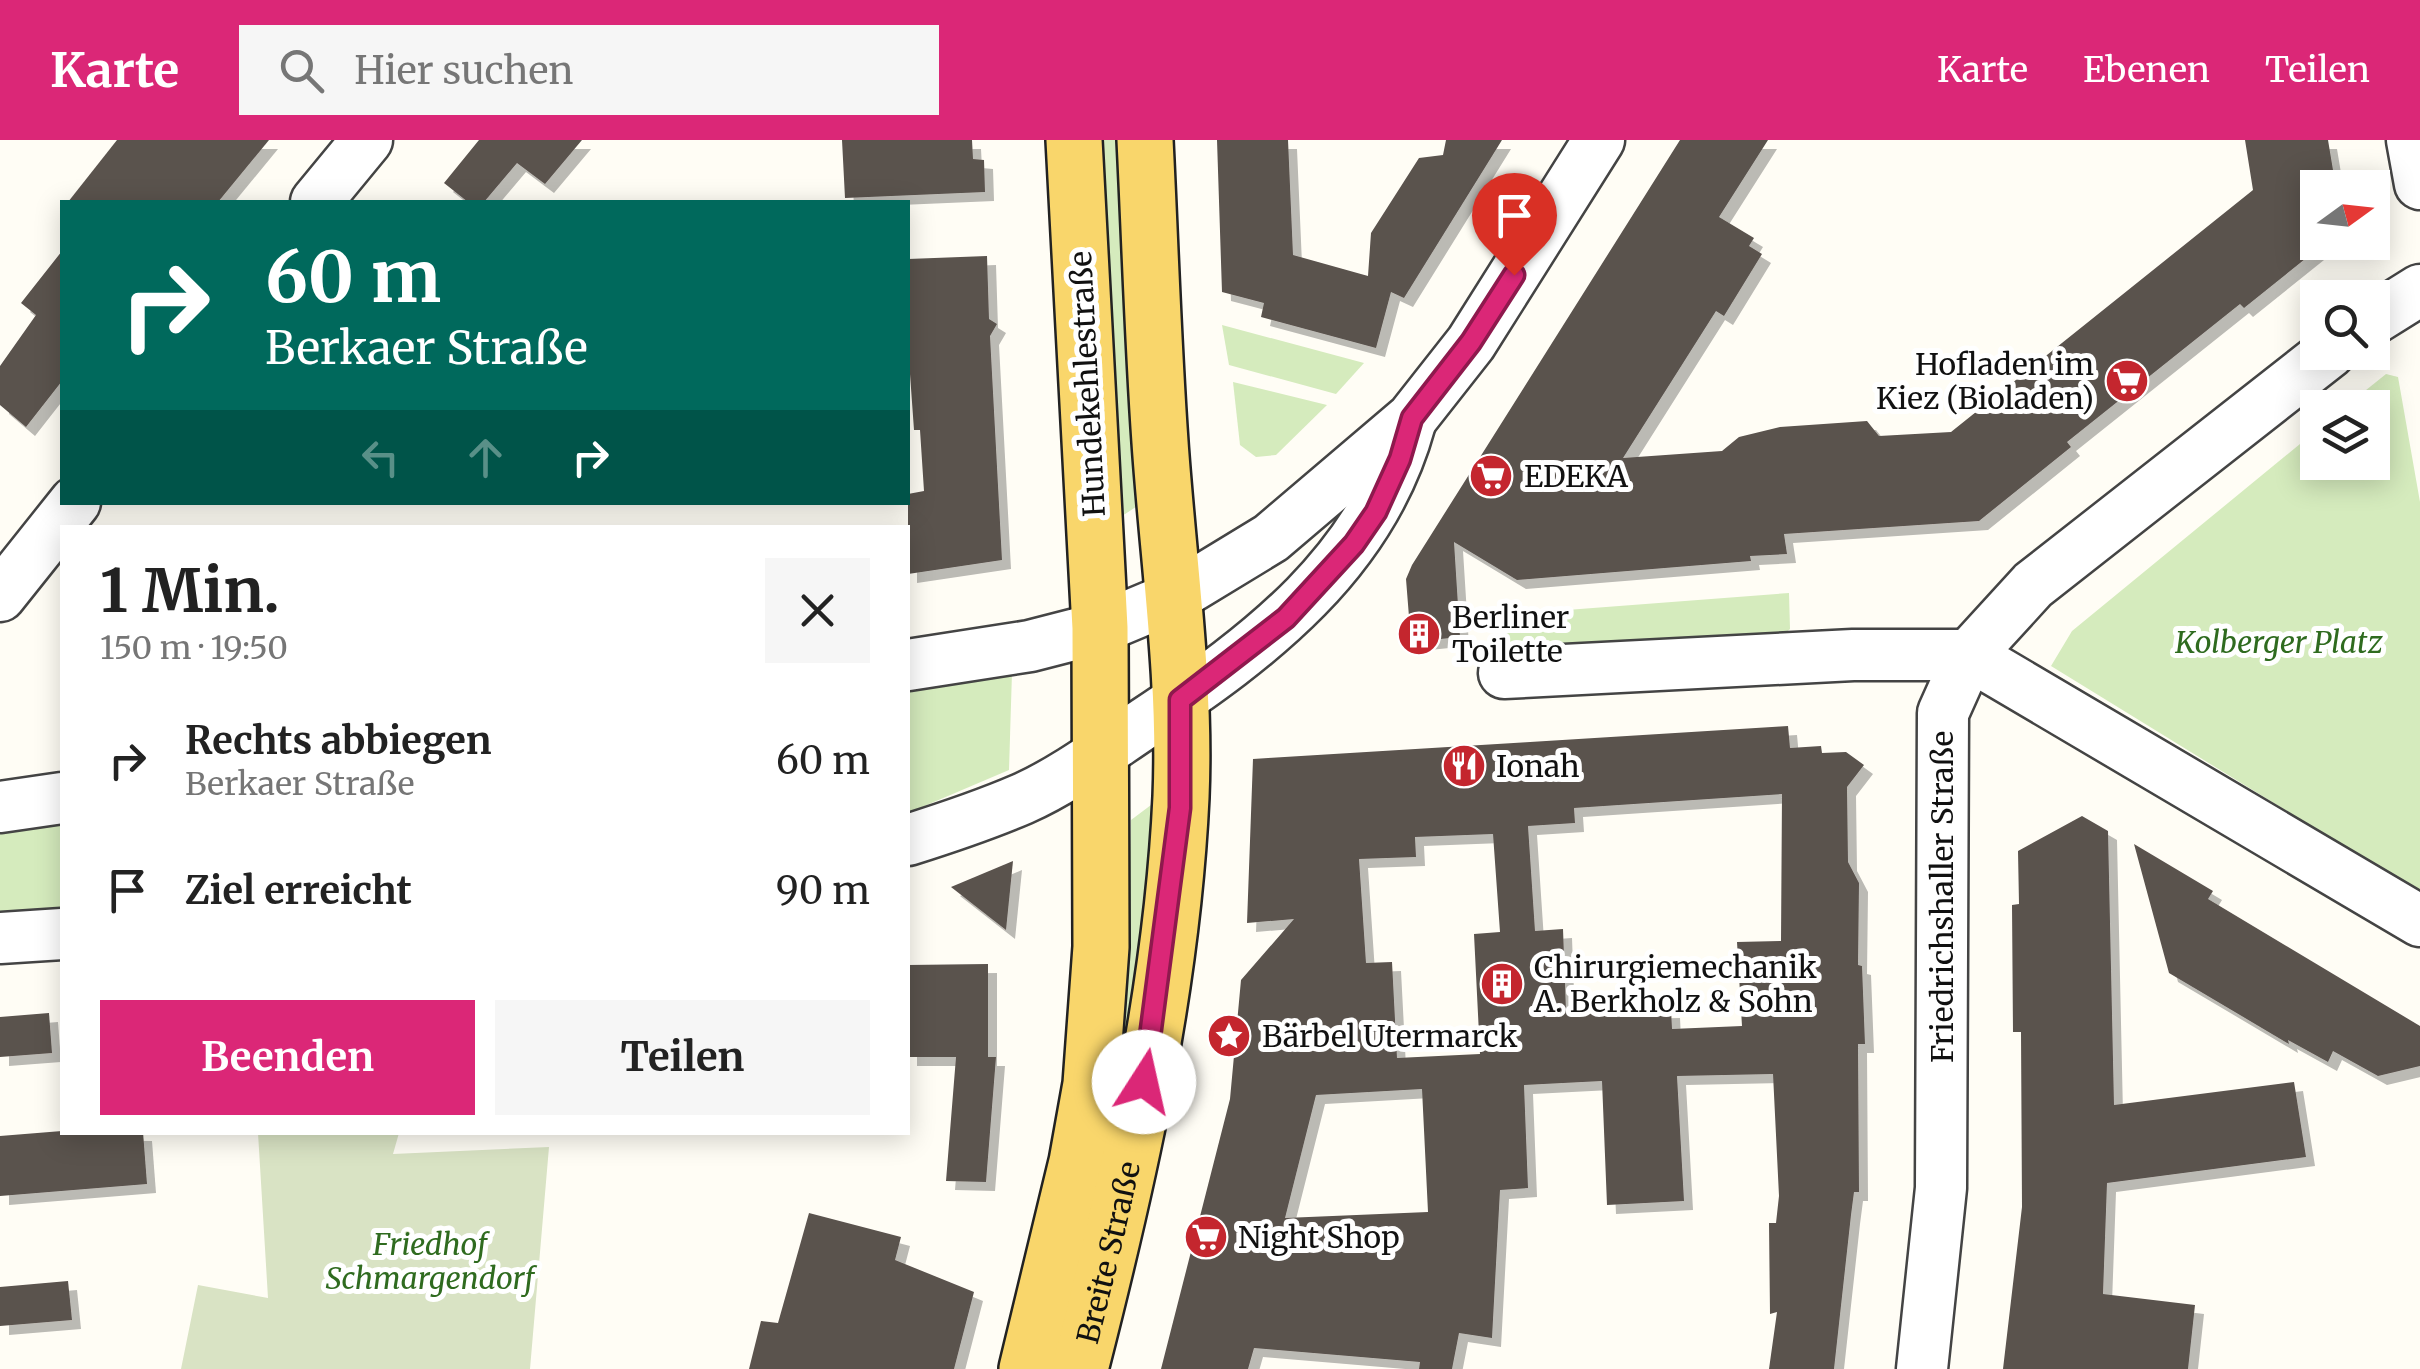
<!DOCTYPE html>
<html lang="de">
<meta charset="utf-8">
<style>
body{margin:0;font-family:Merriweather,serif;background:#f6f6f6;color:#222;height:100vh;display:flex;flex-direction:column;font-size:38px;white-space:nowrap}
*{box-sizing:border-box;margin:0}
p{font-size:32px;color:#767676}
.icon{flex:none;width:55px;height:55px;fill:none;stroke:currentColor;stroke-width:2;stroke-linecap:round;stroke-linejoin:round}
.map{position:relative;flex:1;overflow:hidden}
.side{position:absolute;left:60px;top:385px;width:850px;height:610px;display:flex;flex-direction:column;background:#fff;border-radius:0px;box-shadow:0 5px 25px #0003}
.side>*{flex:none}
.banner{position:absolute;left:60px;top:60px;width:850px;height:305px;border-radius:0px;box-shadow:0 5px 25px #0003;background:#00695c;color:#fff;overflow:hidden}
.needle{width:65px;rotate:75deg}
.tools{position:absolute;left:2300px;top:30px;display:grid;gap:20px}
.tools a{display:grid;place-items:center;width:90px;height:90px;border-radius:0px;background:#fff;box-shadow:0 5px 25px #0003;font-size:50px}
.pin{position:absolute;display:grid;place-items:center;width:85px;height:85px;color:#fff;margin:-102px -42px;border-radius:50% 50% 50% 0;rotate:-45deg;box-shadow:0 0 10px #0007}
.pin .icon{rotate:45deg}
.me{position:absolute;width:110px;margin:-55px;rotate:10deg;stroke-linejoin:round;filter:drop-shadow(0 0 8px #0008)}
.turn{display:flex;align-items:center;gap:35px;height:210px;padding:0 40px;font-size:45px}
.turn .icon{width:130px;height:130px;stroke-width:2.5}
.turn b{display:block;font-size:70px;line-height:85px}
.lanes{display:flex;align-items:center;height:95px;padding:0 40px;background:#0003;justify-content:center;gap:50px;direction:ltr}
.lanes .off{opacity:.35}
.round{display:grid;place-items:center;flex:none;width:105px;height:105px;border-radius:0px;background:#f6f6f6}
.summary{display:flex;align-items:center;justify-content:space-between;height:170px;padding:0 40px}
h1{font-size:60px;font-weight:700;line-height:75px}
.button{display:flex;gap:20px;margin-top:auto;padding:20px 40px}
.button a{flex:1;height:115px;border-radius:0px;background:#db2777;color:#fff;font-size:40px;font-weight:700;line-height:115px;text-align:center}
.button a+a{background:#f6f6f6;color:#222}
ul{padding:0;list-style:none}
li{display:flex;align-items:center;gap:30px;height:130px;padding:0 40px}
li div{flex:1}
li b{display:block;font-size:38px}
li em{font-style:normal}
header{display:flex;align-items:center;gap:60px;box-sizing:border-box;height:140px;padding:0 50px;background:#db2777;color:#fff}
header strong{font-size:48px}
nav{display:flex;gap:55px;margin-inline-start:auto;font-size:35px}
.search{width:700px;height:90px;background:#f6f6f6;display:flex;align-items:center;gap:25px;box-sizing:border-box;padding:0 35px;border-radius:0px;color:#767676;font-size:38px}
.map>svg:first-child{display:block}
</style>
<header>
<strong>Karte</strong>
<div class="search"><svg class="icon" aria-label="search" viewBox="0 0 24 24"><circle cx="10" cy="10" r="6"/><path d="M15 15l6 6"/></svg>Hier suchen</div>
<nav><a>Karte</a><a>Ebenen</a><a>Teilen</a></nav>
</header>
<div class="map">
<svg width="2420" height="1229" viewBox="0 0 2420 1229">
<defs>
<filter id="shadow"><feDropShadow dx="9" dy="9" stdDeviation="0" flood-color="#0004"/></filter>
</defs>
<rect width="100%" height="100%" fill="#fffdf5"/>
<g fill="#d5ebbd">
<polygon points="1091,0 1122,0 1145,361 1119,378"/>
<polygon points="1222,185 1364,223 1336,254 1229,225"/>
<polygon points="2386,234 2398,237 2420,362 2420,753 2051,526 2072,491 2317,290 2318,322 2372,322 2372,268 2345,267"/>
<polygon points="1233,242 1327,265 1276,315 1256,317 1240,305"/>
<polygon points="1789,453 1790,489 1781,497 1502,512 1502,475"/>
<polygon points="1012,532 1009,630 908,673 908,549"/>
<polygon points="1155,662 1133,906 1105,991 1126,850 1131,680"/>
<polygon points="62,679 62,775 0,779 0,690"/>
</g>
<polygon fill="#d9e3c4" points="258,993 399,993 393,1014 549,1007 530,1229 181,1229 198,1145 268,1158"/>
<g fill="#5a524d" fill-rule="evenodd" filter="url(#shadow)">
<polygon points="117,0 269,0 218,62 68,62"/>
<polygon points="479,0 582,0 545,44 517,23 484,62 468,62 444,43"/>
<polygon points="842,0 972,0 973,19 984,20 985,52 845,58"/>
<polygon points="1217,0 1288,0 1293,115 1368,136 1371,93 1419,18 1443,15 1446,0 1502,0 1404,158 1391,152 1376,208 1261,177 1264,163 1222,152"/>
<polygon points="1680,0 1768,0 1719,77 1754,98 1749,106 1762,114 1724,176 1716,171 1623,318 1722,311 1739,297 1780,287 1867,281 1879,296 1951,292 2253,50 2245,0 2328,0 2336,48 2318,48 2320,107 2244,168 2240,164 2067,302 2071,307 1979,381 1784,394 1787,414 1750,416 1751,421 1517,440 1454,402 1460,497 1411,502 1406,439 1412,425"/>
<polygon points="62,111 62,241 26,287 0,265 0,226 36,175 21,163"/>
<polygon points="987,116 989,179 997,184 990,196 1002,420 908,434 908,354 924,351 920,290 914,290 908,206 908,119"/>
<path d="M 1788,586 L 1790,608 L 1821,606 L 1822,613 L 1846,612 L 1864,625 L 1847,647 L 1848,722 L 1859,743 L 1858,825 L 1862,826 L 1865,904 L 1858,904 L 1859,1052 L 1854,1052 L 1851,1075 L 1834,1229 L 1769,1229 L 1777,1172 L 1770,1174 L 1769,1083 L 1776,1083 L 1779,1056 L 1773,934 L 1677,936 L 1684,1061 L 1607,1065 L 1602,941 L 1524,945 L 1528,1048 L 1500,1050 L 1492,1198 L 1459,1193 L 1452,1229 L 1419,1229 L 1420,1222 L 1254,1208 L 1248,1229 L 1161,1229 L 1230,959 L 1241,840 L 1294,779 L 1247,783 L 1253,619 ZM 1782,654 L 1781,801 L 1737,802 L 1742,886 L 1672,889 L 1671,869 L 1566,871 L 1563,789 L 1535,791 L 1528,686 L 1575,683 L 1574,668 ZM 1493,694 L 1500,792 L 1474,794 L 1480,914 L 1397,918 L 1392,822 L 1366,823 L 1359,719 L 1416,717 L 1415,697 ZM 1422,949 L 1428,1072 L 1285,1078 L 1316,955 Z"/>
<polygon points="2082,676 2108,691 2114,965 2294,942 2306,1017 2107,1043 2103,1154 2195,1165 2188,1229 2003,1229 2022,1067 2021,892 2013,892 2012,765 2019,764 2018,711"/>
<polygon points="2134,704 2213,751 2208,759 2420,886 2420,926 2378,936 2333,911 2328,922 2288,900 2289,904 2169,833"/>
<polygon points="1013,721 1006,790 951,747"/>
<polygon points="988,824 988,917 996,917 986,1042 946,1041 956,917 908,917 908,825"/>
<polygon points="49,873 52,913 0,917 0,877"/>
<polygon points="62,991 143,992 147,1044 0,1056 0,996"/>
<polygon points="809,1073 901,1097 895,1120 974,1152 954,1229 749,1229 761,1181 778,1183"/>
<polygon points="68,1141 72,1180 0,1186 0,1147"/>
</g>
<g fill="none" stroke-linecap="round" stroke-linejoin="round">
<g stroke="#444" stroke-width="55">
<g id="minor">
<polyline points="2412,0 2420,44"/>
<polyline points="316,62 367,0"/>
<polyline points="2372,180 2420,150"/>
<polyline points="2330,212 2033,445 1969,515 2420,781"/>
<polyline points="0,456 75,362"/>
<polyline points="908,525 1030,506 1100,488 1174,457 1271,398 1412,278 1471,203 1599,0"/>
<polyline points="1504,533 1853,515 1969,515 1943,573 1941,1048 1922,1229"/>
<polyline points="0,667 62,658"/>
<path d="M 908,700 C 946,688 985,675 1022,659 C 1065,640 1106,609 1145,583 C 1260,507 1372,422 1410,283"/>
<polyline points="0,798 62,794"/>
</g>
</g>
<g stroke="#222" stroke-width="60">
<g id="major">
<polyline points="1027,1229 1077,1022 1091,944 1101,807 1100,488 1074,0"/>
<path id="s1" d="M 1080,1229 C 1128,1042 1172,850 1181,657 C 1186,538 1168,420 1160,302 C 1153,202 1150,101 1145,0"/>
</g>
</g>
<use href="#minor" stroke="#fff" stroke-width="50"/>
<use href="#major" stroke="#f9d66b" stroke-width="55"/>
</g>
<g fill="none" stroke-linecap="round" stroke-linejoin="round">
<g stroke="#8e194d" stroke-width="25">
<polyline id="route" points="1144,942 1180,668 1180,560 1286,478 1354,404 1376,372 1400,319 1412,278 1471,202 1514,135"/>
</g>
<use href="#route" stroke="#db2777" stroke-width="18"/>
</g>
<defs>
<g id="supermarket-disc" transform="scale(2.25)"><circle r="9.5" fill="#c4262e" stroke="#fff"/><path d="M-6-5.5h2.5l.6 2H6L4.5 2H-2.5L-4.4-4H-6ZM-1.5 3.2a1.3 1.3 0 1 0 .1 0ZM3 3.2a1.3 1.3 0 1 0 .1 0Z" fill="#fff"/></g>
<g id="building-disc" transform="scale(2.25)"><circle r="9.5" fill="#c4262e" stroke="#fff"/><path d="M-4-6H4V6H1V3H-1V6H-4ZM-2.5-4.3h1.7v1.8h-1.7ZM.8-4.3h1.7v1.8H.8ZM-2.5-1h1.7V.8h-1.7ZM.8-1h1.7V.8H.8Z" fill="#fff"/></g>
<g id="restaurant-disc" transform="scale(2.25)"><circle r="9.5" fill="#c4262e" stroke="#fff"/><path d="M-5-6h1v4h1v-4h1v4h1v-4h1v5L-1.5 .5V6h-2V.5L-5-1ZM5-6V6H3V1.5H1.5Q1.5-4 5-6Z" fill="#fff"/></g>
<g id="sight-disc" transform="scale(2.25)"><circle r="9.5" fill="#c4262e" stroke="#fff"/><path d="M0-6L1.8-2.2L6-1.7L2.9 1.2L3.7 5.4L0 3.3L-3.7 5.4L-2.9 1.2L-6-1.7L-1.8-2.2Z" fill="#fff"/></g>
</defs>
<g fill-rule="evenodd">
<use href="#supermarket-disc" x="2127" y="241"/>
<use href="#supermarket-disc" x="1491" y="336"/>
<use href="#building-disc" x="1419" y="494"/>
<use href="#restaurant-disc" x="1464" y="626"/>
<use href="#building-disc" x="1502" y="844"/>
<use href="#sight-disc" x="1229" y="896"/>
<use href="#supermarket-disc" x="1206" y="1097"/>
</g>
<g text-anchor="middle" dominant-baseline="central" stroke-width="10" stroke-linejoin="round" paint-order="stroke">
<g font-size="30" fill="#111" stroke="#fff" text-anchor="start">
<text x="2094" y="224" text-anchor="end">Hofladen im<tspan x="2094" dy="34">Kiez (Bioladen)</tspan></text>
<text x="1524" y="336">EDEKA</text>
<text x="1452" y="477">Berliner<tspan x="1452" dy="34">Toilette</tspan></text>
<text x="1496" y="626">Ionah</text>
<text x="1534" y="827">Chirurgiemechanik<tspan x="1534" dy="34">A. Berkholz &amp; Sohn</tspan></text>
<text x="1262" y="896">Bärbel Utermarck</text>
<text x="1238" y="1097">Night Shop</text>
</g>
<g font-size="30" fill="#111" stroke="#fff">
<text transform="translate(1087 244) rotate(-93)">Hundekehlestraße</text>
<text transform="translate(1942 757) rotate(-90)">Friedrichshaller Straße</text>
<text stroke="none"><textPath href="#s1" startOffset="120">Breite Straße</textPath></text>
</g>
<g font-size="30" font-style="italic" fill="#2f6b1f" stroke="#fff">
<text x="2279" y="502">Kolberger Platz</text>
<text x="430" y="1104">Friedhof<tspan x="430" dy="34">Schmargendorf</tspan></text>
</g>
</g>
</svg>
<div class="tools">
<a><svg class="needle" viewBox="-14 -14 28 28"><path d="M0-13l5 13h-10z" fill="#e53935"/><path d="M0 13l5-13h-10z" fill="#767676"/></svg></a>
<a><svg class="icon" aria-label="search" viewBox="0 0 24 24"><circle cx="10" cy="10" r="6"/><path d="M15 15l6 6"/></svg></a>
<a><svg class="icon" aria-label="layers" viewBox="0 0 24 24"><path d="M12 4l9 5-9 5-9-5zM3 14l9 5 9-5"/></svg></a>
</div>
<div class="pin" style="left:1514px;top:135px;background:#d93025"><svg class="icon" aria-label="arrive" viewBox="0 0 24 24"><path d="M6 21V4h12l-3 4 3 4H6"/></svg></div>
<svg class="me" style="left:1144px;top:942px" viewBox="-20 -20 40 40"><circle r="19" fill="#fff"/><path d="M0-13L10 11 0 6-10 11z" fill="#db2777"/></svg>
<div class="banner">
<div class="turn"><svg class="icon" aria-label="right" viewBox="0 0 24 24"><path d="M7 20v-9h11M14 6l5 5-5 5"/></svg><div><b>60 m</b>Berkaer Straße</div></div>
<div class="lanes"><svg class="icon off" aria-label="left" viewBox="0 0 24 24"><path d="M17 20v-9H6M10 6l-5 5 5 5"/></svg><svg class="icon off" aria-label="ahead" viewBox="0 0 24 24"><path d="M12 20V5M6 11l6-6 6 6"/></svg><svg class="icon" aria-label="right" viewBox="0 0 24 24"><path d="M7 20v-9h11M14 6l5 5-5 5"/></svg></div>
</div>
<section class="side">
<div class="summary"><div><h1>1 Min.</h1><p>150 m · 19:50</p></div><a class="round"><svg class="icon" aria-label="close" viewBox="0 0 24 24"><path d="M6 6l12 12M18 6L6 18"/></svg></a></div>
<ul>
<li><svg class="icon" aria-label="right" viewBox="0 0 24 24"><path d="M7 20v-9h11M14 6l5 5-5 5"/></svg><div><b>Rechts abbiegen</b><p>Berkaer Straße</p></div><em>60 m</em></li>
<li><svg class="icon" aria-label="arrive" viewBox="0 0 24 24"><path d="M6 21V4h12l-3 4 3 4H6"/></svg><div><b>Ziel erreicht</b></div><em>90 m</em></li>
</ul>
<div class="button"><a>Beenden</a><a>Teilen</a></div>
</section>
</div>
